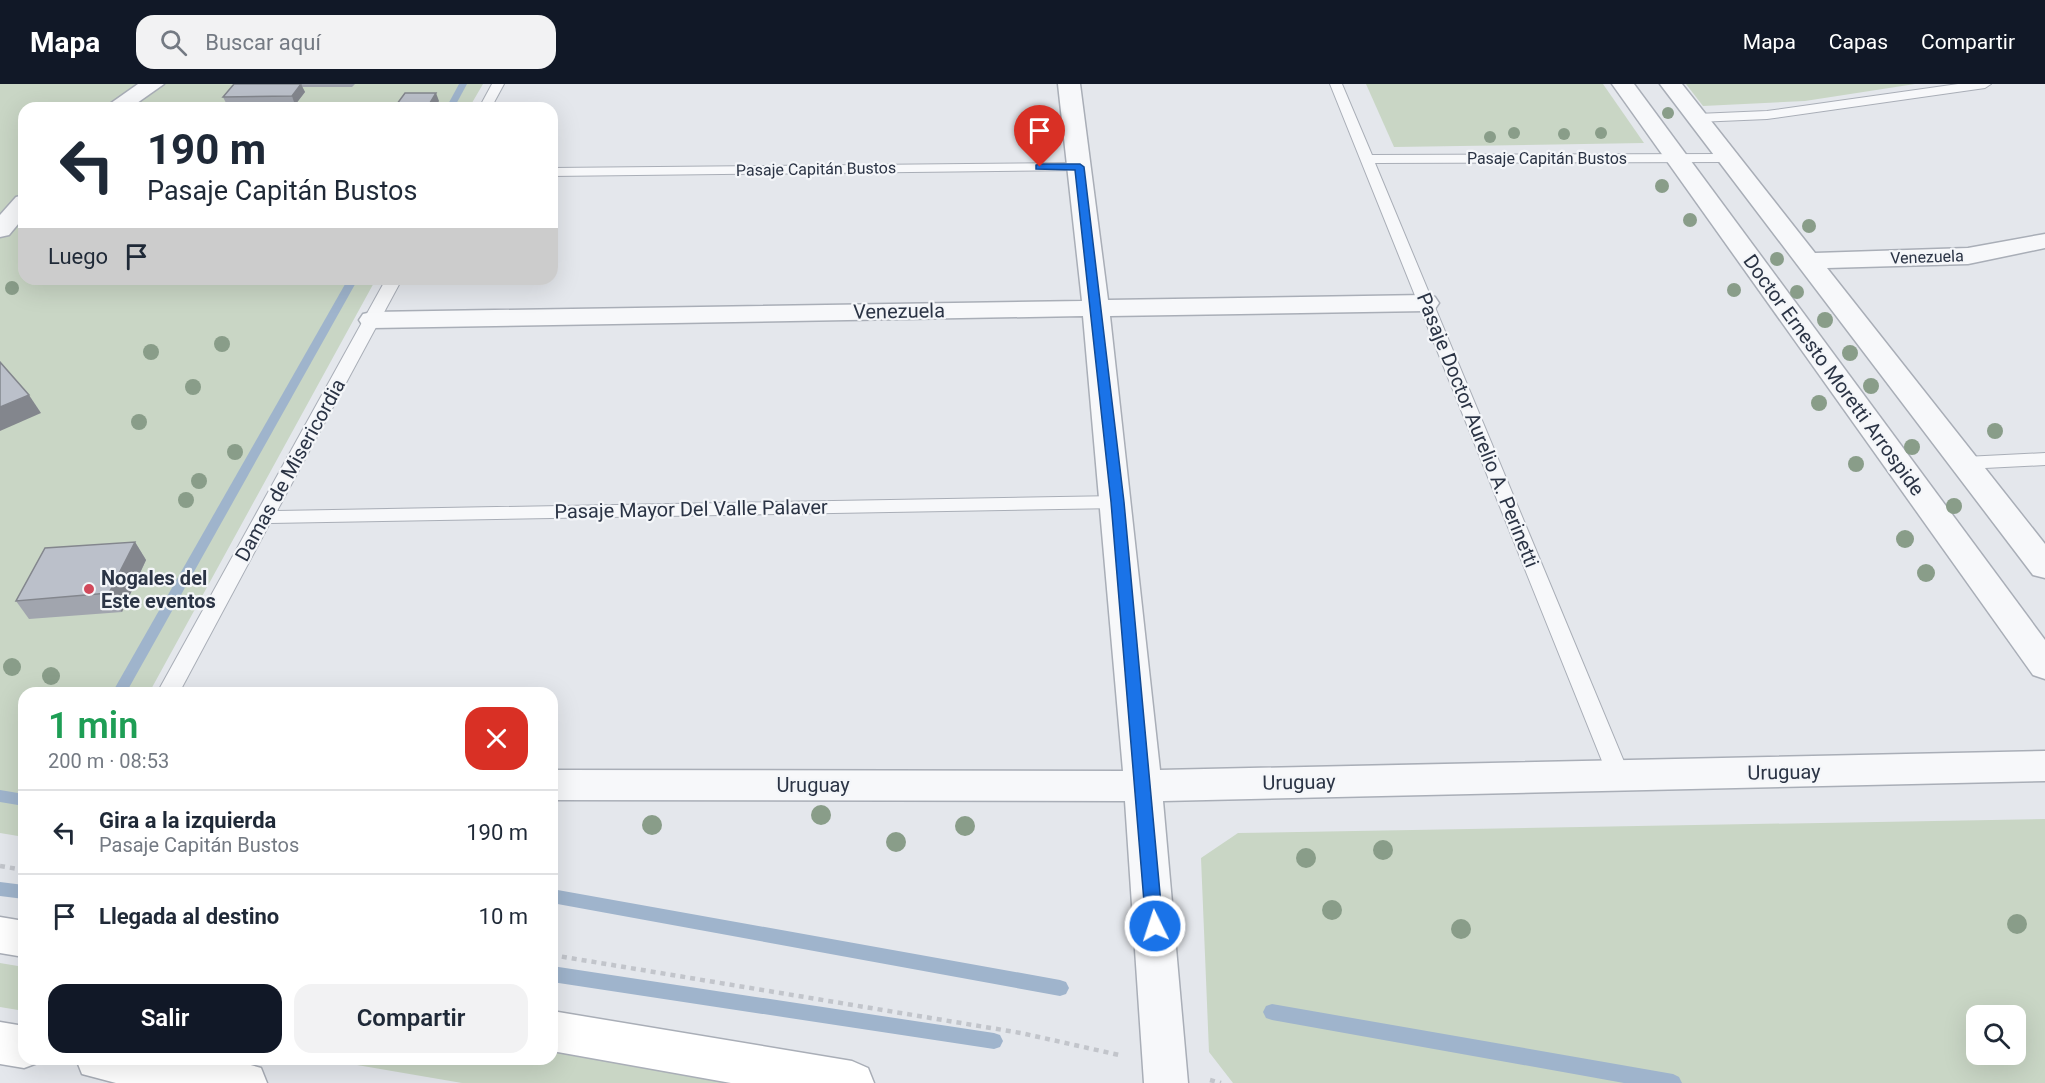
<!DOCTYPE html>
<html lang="es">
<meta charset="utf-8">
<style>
body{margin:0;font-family:Roboto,sans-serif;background:#f2f2f3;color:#1f2937;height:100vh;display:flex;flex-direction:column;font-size:22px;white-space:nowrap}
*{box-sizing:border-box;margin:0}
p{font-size:20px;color:#747a83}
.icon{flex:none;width:33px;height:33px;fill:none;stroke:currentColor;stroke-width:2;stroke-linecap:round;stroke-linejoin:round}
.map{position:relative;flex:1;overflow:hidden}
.drawer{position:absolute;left:18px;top:603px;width:540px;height:378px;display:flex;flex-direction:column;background:#fff;border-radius:18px;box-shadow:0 6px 24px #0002}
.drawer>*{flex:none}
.banner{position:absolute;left:18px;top:18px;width:540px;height:183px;border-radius:18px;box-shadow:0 6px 24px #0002;background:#fff;color:#1f2937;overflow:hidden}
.buttons{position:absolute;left:1966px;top:921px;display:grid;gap:12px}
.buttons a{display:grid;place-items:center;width:60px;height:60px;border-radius:12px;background:#fff;box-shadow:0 6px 24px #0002;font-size:30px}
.pin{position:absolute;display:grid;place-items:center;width:51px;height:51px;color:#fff;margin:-62px -26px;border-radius:50% 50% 50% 0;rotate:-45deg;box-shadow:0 0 6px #0007}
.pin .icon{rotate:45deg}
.me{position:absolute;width:66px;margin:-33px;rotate:356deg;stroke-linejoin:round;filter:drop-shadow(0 0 4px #0008)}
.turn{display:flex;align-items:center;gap:21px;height:126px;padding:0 30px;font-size:27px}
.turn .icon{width:78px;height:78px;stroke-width:2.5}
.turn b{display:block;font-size:42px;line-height:51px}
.then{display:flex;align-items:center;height:57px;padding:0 30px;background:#0003;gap:12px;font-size:22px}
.round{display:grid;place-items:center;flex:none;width:63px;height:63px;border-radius:18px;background:#f2f2f3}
.head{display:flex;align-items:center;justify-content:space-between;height:102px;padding:0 30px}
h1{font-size:36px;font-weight:600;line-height:45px;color:#1e9e55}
.primary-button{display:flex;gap:12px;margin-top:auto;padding:12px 30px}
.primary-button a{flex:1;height:69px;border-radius:18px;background:#111827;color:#fff;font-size:24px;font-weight:600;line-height:69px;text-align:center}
.primary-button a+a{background:#f2f2f3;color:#1f2937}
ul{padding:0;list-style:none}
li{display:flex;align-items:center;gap:18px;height:84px;padding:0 30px;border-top:2px solid #e0e1e3}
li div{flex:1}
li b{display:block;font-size:22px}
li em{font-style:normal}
header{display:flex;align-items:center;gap:36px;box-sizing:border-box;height:84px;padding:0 30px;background:#111827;color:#fff}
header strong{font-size:28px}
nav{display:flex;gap:33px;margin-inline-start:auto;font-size:21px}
.search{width:420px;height:54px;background:#f2f2f3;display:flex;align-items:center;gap:15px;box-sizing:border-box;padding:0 21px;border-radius:18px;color:#747a83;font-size:22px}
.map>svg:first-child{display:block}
</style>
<header>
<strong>Mapa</strong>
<div class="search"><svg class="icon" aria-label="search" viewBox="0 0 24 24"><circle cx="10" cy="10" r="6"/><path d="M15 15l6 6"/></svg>Buscar aquí</div>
<nav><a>Mapa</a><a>Capas</a><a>Compartir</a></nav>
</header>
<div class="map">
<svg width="2045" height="999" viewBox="0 0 2045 999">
<rect width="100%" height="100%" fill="#e4e7ec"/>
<g fill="#c9d6c5" fill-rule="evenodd">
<polygon points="0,0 483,0 469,24 24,24 24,195 376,195 149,609 24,609 24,753 0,749"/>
<polygon points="1366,0 1603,0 1644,59 1394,63"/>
<polygon points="1686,0 1915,0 1805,17 1703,22"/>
<path d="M 2045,735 L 2045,999 L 1233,999 L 1209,968 L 1201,774 L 1238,749 ZM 1977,932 L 2016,932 L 2016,970 L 1977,970 Z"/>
<polygon points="0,879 24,883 24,927 0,923"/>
<polygon points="552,967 756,999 462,999 322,975 552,975"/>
</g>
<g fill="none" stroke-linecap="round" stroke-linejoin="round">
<g fill="#9fb4cc" fill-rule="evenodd">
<polygon points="459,0 467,0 454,24 446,24"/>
<polygon points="348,195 358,195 126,609 112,609"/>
<polygon points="0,706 24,710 24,722 0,718"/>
<polygon points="0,798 24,801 24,815 0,812"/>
<polygon points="552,805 1060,896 1066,898 1069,904 1066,910 1060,912 552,819"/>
<polygon points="552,882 994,949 1000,951 1003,957 1000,963 994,965 552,898"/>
<polygon points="1272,920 1673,990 1679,993 1682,999 1624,999 1272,936 1266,934 1263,928 1266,922"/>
</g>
<g stroke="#a9aeb7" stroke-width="2">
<g id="lane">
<polygon points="492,0 504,0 491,24 479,24"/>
<polygon points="1330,0 1342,0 1372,71 1727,70 1734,74 1727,78 1375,79 1630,692 1627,698 1619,701 1611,698 1608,692"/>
<polygon points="1958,0 1991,0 1985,4 1767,35 1697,38 1690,34 1697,30 1767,27"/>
<polygon points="1080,79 1087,83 1085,86 552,92 552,84"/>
<polygon points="386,195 402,195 277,427 1118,412 1124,414 1127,418 1124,422 1118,424 270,439 179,609 157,609"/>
<polygon points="2045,369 2045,381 1965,385 1956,379 1965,373"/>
</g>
</g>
<g stroke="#a9aeb7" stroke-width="3">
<g id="street">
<polygon points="138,0 164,0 130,24 104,24"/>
<polygon points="1058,0 1080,0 1108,216 1426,211 1435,213 1439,219 1435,225 1426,227 1110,232 1160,686 2045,667 2045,697 1163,717 1188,999 1144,999 1125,717 552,716 552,686 1123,687 1083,232 372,244 363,242 359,236 363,230 372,228 1082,217"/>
<polygon points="1612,0 1634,0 2045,556 2045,595 2033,591"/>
<polygon points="1660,0 1682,0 1815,169 1968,164 2045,150 2045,164 1968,180 1827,184 2045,460 2045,494 2033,491"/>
<polygon points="24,111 24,133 9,151 0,153 0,131 16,113"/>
</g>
</g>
<g stroke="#a9aeb7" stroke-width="3">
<g id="secondary">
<polygon points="0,833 24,837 24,873 0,869"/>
<polygon points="552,927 852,977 868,984 874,999 731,999 552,967"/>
<polygon points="0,938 24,942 24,975 41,975 40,978 24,984 0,980"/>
<polygon points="76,975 229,975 261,984 267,999 116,999 82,990"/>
</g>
</g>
<g stroke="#c2c5cb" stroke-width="4.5" stroke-dasharray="5 5" stroke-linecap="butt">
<polyline points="0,782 24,786"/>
<polyline points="552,871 1021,949 1119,971"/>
<polyline points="1210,996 1221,999"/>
</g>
<use href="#lane" fill="#f7f8fa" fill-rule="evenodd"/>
<use href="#street" fill="#f7f8fa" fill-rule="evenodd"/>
<use href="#secondary" fill="#fff" fill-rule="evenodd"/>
</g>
<g fill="#899d89">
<circle cx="1668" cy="29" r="6"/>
<circle cx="1514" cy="49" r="6"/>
<circle cx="1601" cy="49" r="6"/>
<circle cx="1564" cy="50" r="6"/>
<circle cx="1490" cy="53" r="6"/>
<circle cx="1662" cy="102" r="7"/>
<circle cx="1690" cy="136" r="7"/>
<circle cx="1809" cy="142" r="7"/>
<circle cx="1777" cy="175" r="7"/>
<circle cx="12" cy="204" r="7"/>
<circle cx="1734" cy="206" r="7"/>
<circle cx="1797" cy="208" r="7"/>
<circle cx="1825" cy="236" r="8"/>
<circle cx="222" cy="260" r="8"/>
<circle cx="151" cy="268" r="8"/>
<circle cx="1850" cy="269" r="8"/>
<circle cx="1871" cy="302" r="8"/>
<circle cx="193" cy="303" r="8"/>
<circle cx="1819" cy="319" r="8"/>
<circle cx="139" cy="338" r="8"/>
<circle cx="1995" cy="347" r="8"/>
<circle cx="1912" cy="363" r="8"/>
<circle cx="235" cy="368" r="8"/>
<circle cx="1856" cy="380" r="8"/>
<circle cx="199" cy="397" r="8"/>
<circle cx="186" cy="416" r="8"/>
<circle cx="1954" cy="422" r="8"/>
<circle cx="1905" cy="455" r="9"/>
<circle cx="1926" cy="489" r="9"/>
<circle cx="12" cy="583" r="9"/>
<circle cx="51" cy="592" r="9"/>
<circle cx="821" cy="731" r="10"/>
<circle cx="652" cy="741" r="10"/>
<circle cx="965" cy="742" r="10"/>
<circle cx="896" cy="758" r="10"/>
<circle cx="1383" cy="766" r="10"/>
<circle cx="1306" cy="774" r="10"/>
<circle cx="1332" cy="826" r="10"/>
<circle cx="2017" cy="840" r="10"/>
<circle cx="1461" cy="845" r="10"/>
</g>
<g fill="#a1a5ae">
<polygon points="234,0 355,0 352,3 302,3 305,8 295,21 227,21 223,13"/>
<polygon points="135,458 146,476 122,528 29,535 16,517"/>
</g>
<g fill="#83868d">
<polygon points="301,0 305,8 295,21 292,12"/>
<polygon points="436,9 439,17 435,24 427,24"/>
<polygon points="29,311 41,329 0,347 0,323"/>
<polygon points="135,458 146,476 122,528 109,509"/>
</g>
<g fill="#bbc0ca" stroke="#83868d" stroke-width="1.5">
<polygon points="234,0 301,0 292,12 223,13"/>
<polygon points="405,9 436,9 427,24 394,24"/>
<polygon points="0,278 29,311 0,323"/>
<polygon points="135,458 109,509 16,517 45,464"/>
</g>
<polygon fill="#1a73e8" stroke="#114b97" stroke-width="1.5" points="1040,80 1080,80 1084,83 1124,418 1163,842 1161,847 1155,849 1149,847 1146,842 1111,418 1075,86 1036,85 1036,81"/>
<circle fill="#d1495b" stroke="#f4f6f9" stroke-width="2" cx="89" cy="505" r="6"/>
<g text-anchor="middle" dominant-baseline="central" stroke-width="4.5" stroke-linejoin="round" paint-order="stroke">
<g font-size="16" fill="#2b3445" stroke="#f4f6f9">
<text x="1547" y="74">Pasaje Capitán Bustos</text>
<text transform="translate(816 85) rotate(-1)">Pasaje Capitán Bustos</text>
<text transform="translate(1927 173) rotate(-2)">Venezuela</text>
</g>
<g font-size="20" fill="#2b3445" stroke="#f4f6f9">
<text transform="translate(899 227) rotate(-1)">Venezuela</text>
<text transform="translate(1834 291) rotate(54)">Doctor Ernesto Moretti Arrospide</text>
<text transform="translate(1478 346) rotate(68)">Pasaje Doctor Aurelio A. Perinetti</text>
<text transform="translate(290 386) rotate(-61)">Damas de Misericordia</text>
<text transform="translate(691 425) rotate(-1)">Pasaje Mayor Del Valle Palaver</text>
<text transform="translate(1784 688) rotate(-1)">Uruguay</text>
<text transform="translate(1299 698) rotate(-1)">Uruguay</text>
<text x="813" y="701">Uruguay</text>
</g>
<g font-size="20" font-weight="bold" fill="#2b3445" stroke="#f4f6f9" text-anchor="start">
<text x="101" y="494">Nogales del<tspan x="101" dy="23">Este eventos</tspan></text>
</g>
</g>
</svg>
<div class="buttons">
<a><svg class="icon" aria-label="search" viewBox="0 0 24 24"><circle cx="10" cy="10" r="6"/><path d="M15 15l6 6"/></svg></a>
</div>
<div class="pin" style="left:1040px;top:83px;background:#d93025"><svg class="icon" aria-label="arrive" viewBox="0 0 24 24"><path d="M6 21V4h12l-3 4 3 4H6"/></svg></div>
<svg class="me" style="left:1155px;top:842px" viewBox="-20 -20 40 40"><circle r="17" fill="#1a73e8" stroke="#fff" stroke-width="3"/><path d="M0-11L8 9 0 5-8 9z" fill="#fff"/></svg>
<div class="banner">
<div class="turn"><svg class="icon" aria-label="left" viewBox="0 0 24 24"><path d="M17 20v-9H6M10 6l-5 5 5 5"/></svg><div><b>190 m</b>Pasaje Capitán Bustos</div></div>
<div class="then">Luego<svg class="icon" aria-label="arrive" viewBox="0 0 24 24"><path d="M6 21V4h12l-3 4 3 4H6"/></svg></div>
</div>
<section class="drawer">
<div class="head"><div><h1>1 min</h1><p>200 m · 08:53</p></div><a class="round" style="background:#d93025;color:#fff"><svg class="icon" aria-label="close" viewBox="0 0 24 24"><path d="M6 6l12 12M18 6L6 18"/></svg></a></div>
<ul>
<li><svg class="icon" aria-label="left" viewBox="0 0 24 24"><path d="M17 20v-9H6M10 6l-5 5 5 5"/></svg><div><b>Gira a la izquierda</b><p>Pasaje Capitán Bustos</p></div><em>190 m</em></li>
<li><svg class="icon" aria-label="arrive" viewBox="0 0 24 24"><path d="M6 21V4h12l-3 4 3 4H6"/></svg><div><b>Llegada al destino</b></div><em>10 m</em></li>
</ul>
<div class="primary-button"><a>Salir</a><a>Compartir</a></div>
</section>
</div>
